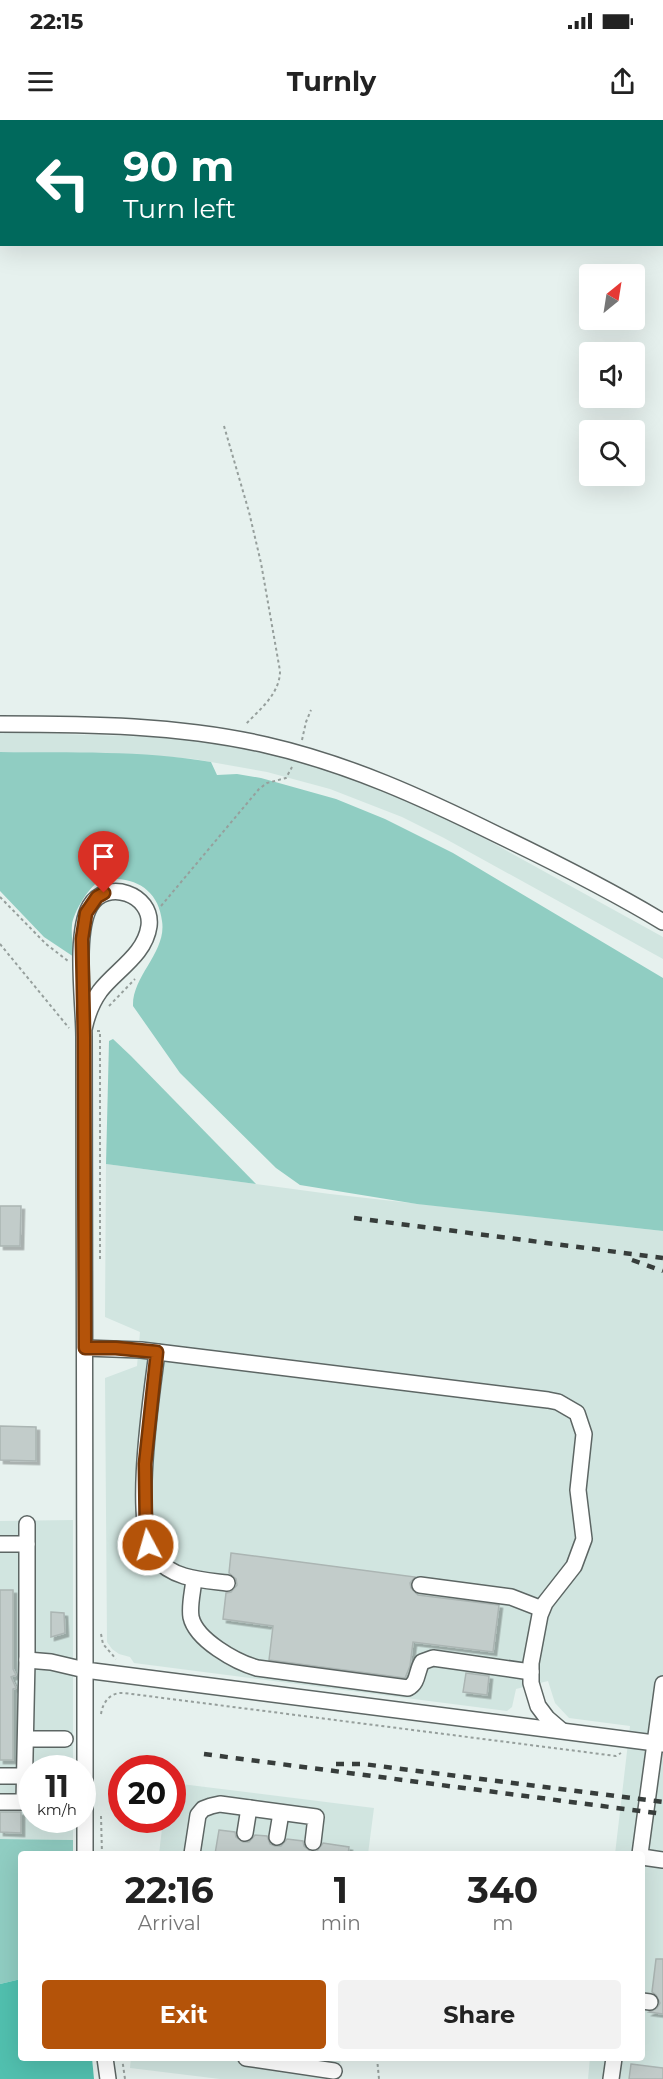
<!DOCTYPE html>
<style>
body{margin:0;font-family:Montserrat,sans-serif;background:#f2f2f2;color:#222;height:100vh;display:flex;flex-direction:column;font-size:22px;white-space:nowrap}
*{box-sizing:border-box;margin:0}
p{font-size:20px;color:#767676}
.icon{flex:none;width:33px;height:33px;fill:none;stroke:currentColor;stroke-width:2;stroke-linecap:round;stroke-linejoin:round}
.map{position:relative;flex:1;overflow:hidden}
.details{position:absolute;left:18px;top:1731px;width:627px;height:210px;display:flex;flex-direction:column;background:#fff;border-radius:6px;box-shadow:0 6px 24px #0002}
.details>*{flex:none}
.guide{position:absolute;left:0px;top:0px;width:663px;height:126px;box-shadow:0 6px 24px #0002;background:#00695c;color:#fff;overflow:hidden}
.needle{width:39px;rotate:30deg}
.controls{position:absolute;left:579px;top:144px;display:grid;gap:12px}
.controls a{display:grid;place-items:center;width:66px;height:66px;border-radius:6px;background:#fff;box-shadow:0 6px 24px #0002;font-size:30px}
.speed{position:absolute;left:18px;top:1635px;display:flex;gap:12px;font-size:30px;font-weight:700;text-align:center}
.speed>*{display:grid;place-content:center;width:78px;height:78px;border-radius:50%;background:#fff;box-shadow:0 6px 24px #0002;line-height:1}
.speed small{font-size:15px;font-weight:400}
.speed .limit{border:9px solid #d22;background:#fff;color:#111}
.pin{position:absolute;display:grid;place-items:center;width:51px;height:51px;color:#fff;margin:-62px -26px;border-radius:50% 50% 50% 0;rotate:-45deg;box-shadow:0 0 6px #0007}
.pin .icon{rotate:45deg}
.me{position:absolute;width:66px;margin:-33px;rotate:354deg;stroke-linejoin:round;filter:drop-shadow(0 0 4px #0008)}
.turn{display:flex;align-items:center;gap:21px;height:126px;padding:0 24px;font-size:27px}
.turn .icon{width:78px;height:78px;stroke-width:2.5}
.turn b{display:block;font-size:42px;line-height:51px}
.eta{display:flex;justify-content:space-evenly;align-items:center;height:102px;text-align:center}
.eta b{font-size:36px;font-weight:700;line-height:42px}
.primary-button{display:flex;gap:12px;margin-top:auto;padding:12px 24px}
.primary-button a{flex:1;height:69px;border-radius:6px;background:#b45309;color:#fff;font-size:24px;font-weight:700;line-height:69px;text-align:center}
.primary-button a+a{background:#f2f2f2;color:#222}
.status{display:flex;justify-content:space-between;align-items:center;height:42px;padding:0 30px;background:#fff;direction:ltr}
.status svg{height:16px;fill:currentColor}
header{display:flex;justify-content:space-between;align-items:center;height:78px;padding:0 24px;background:#fff;font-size:27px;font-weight:700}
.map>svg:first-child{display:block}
</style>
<div class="status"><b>22:15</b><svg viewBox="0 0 49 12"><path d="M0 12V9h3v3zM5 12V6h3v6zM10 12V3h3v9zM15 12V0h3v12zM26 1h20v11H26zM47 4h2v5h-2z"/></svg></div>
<header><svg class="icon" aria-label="menu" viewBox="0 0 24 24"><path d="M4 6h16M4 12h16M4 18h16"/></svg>Turnly<svg class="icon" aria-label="share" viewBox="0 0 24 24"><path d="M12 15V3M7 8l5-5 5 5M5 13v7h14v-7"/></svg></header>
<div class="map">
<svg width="663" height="1959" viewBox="0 0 663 1959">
<defs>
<filter id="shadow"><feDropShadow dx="3.5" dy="3.5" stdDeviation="0" flood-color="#0004"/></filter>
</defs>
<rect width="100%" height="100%" fill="#e6f1ee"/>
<g fill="#d1e5e0">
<polygon points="0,612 156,617 197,621 271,634 304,642 372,664 453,701 663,817 663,839 444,718 402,697 330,669 267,652 194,639 155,636 0,632"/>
<polygon points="106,1044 330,1074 663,1111 663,1959 588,1959 590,1938 642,1938 642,1734 615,1734 630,1606 569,1598 555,1583 548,1561 516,1569 512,1587 507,1591 134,1543 130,1537 119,1534 112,1529 107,1522 105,1258 137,1246 140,1212 105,1197"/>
<polygon points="73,1400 73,1648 32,1648 32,1700 73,1700 73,1720 0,1719 0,1401"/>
<polygon points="173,1663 374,1688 368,1734 159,1734 163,1700 172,1700"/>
<polygon points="131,1938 341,1938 338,1959 220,1959 130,1948"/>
</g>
<g fill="#90cdc2">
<path d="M 0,632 C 70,633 142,630 211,642 L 217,655 L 237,654 L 261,658 L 336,679 L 385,699 L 453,733 L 663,858 L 663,1111 L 417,1084 L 300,1065 L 276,1048 L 180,953 L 133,886 C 132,856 167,832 162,801 C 159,775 142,760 116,759 C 112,759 105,758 102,760 C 90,764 73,793 72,805 C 71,815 73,827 74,837 L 44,817 L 0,771 Z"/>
<polygon points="113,919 131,936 256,1064 106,1044 109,921"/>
<polygon points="0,1719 73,1720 73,1734 21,1734 21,1859 0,1864"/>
</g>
<polygon fill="#51c0af" points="21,1859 21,1938 92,1938 94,1959 0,1959 0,1864"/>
<g fill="#c2ccca" stroke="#abb5b3" stroke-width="1.5" filter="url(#shadow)">
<polygon points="0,1086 21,1086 20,1126 0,1126"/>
<polygon points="0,1306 36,1307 36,1341 0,1340"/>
<polygon points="231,1433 415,1457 410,1463 411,1468 418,1475 499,1485 493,1532 413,1522 410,1546 405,1558 269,1540 273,1506 223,1499 226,1473 231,1472 237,1465 236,1459 229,1453"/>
<polygon points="0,1470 13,1470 13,1549 16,1555 11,1557 16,1568 13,1569 13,1640 0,1640"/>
<polygon points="51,1492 64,1493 65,1513 51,1517"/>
<polygon points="466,1553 489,1556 487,1575 463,1572"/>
<polygon points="0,1692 21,1692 21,1713 0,1712"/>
<polygon points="219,1710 235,1712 236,1717 243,1722 249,1722 255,1715 267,1716 270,1724 275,1726 281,1726 287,1719 303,1721 304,1726 311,1732 317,1731 323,1723 349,1727 348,1734 215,1734"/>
<polygon points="656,1839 663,1839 663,1894 649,1892 657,1888 660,1883 656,1875 652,1872"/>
<polygon points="631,1944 663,1948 663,1959 629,1959"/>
</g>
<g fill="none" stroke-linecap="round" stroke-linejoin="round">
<g stroke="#5d6664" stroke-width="18">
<g id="minor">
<path d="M 0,604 C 89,604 179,605 266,625 C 349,644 423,678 498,715 C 554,742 610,770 663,802"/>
<path d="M 84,909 C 87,895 92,882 100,871 C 116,850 145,835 149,806 C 153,774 106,758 90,786 C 74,814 84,884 84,917 L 85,1550 L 663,1624"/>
<polyline points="85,1228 141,1230 548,1280 558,1282 577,1293 584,1314 578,1370 584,1419 574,1446 545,1483 540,1495 531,1543 531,1563 538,1586 547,1598 561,1610"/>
<path d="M 157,1232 C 152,1273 131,1406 155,1437 C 172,1459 202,1460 227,1463"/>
<polyline points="0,1424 27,1424"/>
<path d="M 194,1459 C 193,1471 189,1485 191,1497 C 196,1520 236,1542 257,1548 L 408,1568 C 419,1562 416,1552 422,1542 L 433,1538 L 531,1552"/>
<polyline points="420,1465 511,1477 542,1489"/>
<polyline points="27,1540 51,1542 85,1550 85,1734"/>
<polyline points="26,1619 65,1619"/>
<polyline points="1,1656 32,1656"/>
<polyline points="0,1682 24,1682 27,1540 27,1404"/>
<polyline points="245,1713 249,1688"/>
<polyline points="277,1717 281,1693"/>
<polyline points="192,1734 198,1695 203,1689 211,1686 220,1684 316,1697 313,1722"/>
<polyline points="640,1734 663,1564"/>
<polyline points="642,1737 663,1740"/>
<polyline points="642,1881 650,1882"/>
<polyline points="105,1938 108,1959"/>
<polyline points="246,1938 334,1951"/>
<polyline points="611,1959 614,1938"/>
</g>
</g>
<g stroke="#969f9c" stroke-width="2" stroke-dasharray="3 3" stroke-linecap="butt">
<path d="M 224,306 L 249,392 L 261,443 L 280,551 C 280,574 259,590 245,605"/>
<polyline points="302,620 306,602 311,590"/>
<polyline points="0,777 46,824 68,841"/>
<polyline points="161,786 259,669 267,663 286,658 292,647"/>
<polyline points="0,824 69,908"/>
<polyline points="109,886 135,859"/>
<polyline points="97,911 100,911 100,1142"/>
<polyline points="101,1514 103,1524 116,1539"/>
<path d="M 101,1594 C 103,1581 111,1572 124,1573 L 616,1636 L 621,1633"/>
<polyline points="101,1696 102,1734"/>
<polyline points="122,1938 125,1959"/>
<polyline points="377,1938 379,1959"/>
</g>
<use href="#minor" stroke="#fff" stroke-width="15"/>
<g stroke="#373d3b" stroke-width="4.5" stroke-dasharray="8 8" stroke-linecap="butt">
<polyline points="354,1098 663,1138"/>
<polyline points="632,1140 663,1151"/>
<polyline points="204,1634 663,1694"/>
<polyline points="336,1644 363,1644 663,1682"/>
</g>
</g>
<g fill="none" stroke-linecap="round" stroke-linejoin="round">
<g stroke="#753606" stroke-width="15">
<polyline id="route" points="104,773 97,777 86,793 82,819 84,917 85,1228 116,1228 157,1232 145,1344 146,1412 148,1425"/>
</g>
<use href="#route" stroke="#b45309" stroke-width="10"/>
</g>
</svg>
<div class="controls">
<a><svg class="needle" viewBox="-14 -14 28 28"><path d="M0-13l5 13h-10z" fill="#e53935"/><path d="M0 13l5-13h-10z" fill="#767676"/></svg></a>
<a><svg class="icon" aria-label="sound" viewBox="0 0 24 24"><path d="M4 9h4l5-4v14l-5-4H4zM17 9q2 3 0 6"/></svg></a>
<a><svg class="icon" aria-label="search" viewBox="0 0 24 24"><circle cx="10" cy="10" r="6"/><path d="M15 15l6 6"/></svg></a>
</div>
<div class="speed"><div>11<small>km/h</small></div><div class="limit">20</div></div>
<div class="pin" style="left:104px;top:773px;background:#d93025"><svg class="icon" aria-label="arrive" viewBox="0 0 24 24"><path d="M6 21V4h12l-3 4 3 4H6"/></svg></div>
<svg class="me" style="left:148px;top:1425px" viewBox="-20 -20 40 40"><circle r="17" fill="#b45309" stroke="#fff" stroke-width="3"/><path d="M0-11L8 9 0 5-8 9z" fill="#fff"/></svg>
<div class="guide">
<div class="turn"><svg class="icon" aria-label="left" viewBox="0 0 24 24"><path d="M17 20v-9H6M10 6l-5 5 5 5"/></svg><div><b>90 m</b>Turn left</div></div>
</div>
<section class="details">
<div class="eta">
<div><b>22:16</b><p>Arrival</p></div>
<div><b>1</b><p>min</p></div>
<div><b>340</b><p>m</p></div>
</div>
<div class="primary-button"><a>Exit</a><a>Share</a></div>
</section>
</div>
